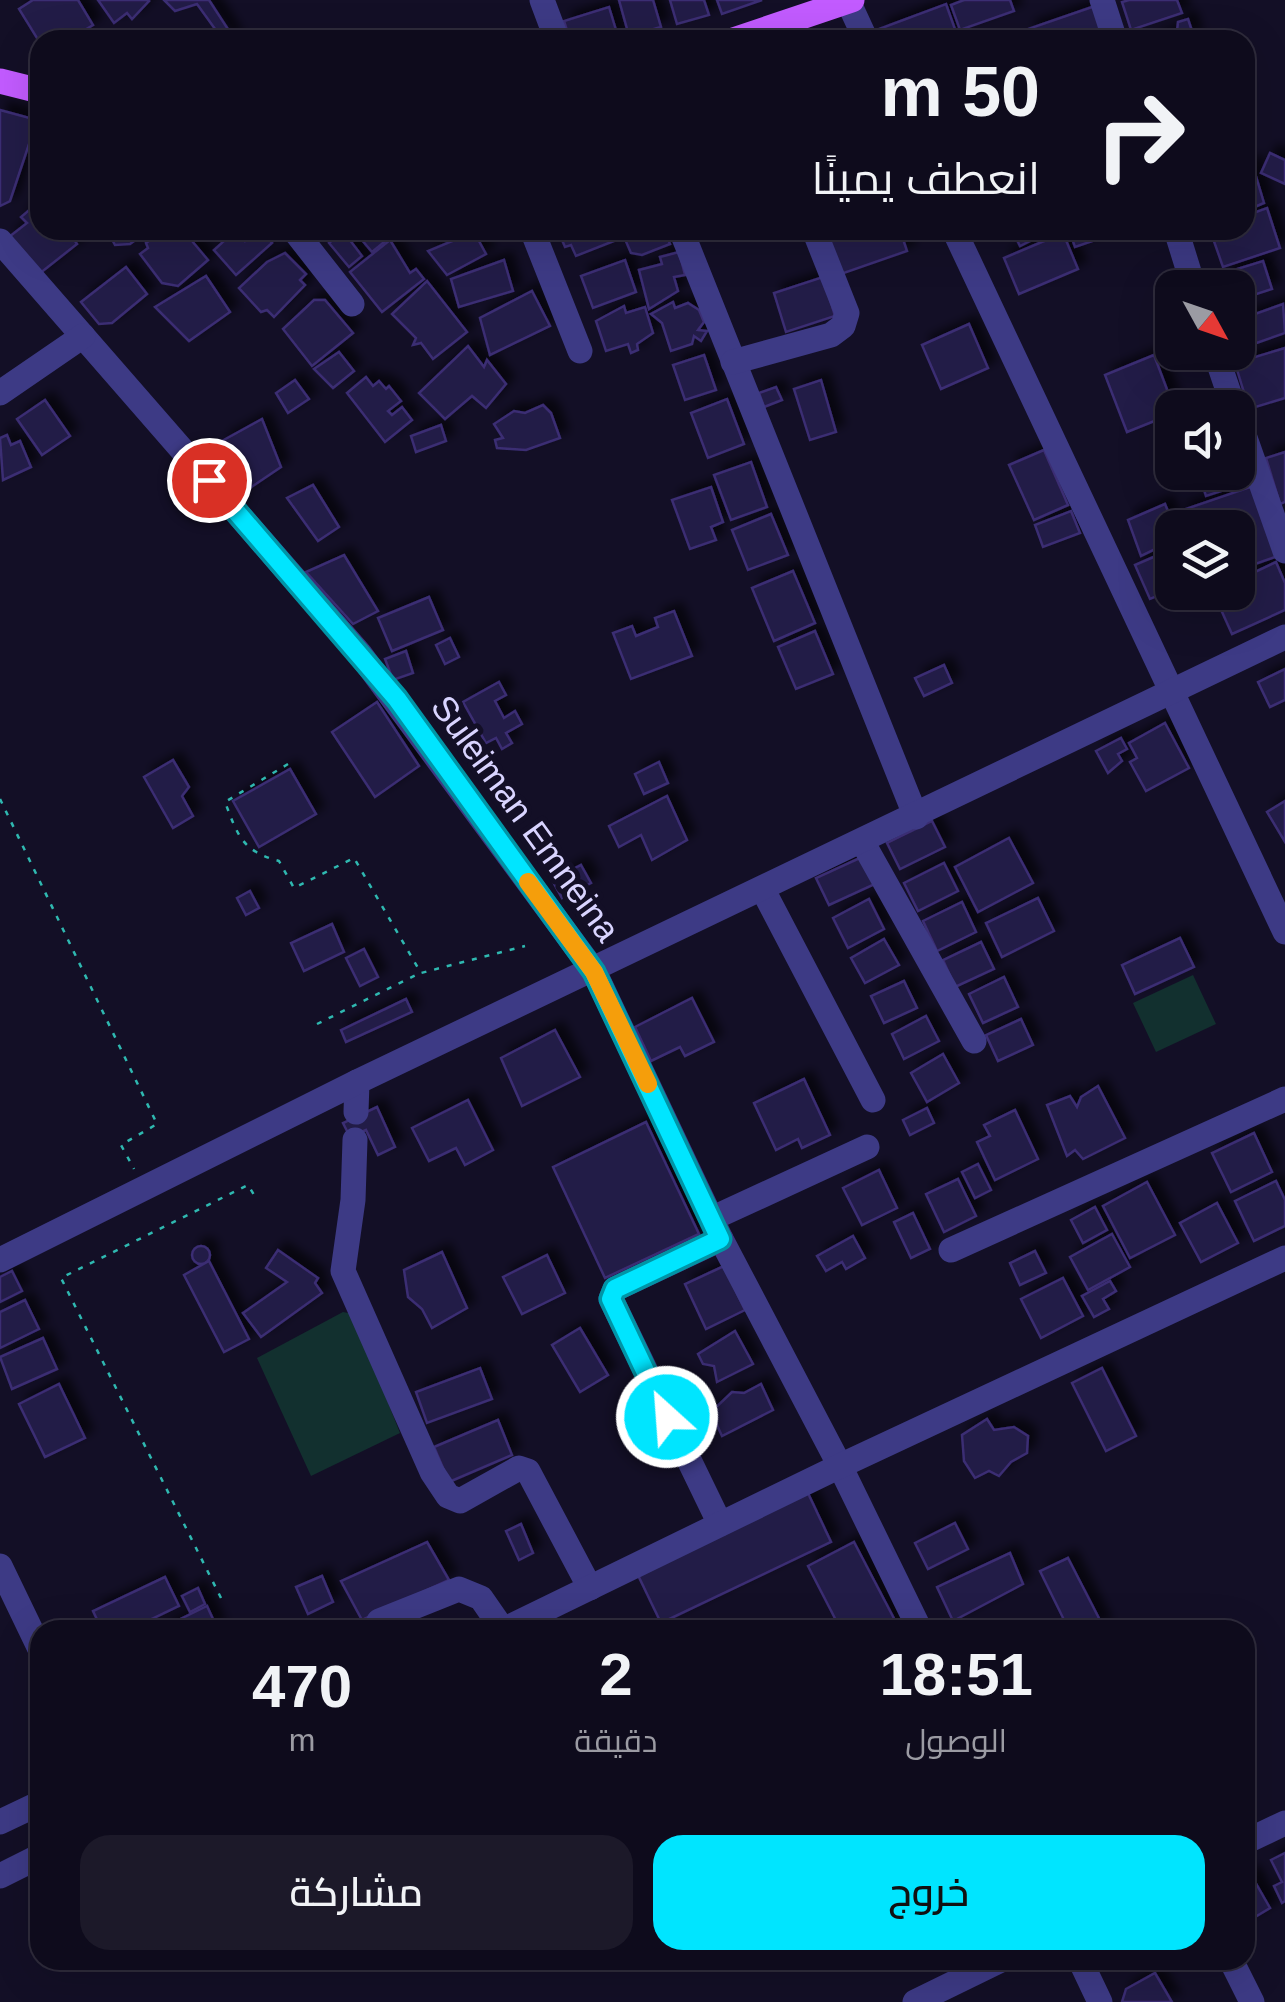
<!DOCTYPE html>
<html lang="ar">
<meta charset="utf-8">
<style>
body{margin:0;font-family:Arial,Cairo,sans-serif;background:#1c1929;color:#f1f3f6;direction:rtl;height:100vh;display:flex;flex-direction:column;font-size:38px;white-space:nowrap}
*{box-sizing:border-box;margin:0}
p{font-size:32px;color:#9b9ba3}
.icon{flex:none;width:55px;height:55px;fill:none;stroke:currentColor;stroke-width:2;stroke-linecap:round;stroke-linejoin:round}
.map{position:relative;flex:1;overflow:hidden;direction:ltr}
.drawer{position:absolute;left:30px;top:1620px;width:1225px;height:350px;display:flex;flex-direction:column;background:#0e0b1c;border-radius:30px;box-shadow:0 10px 40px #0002,0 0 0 2px #2e2b3b;direction:rtl}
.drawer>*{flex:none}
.top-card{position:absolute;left:30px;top:30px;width:1225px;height:210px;border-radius:30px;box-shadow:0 10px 40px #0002,0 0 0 2px #2e2b3b;direction:rtl;background:#0e0b1c;color:#f1f3f6;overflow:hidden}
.needle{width:65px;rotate:130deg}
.controls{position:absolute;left:1155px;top:270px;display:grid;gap:20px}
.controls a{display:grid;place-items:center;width:100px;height:100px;border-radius:20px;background:#0e0b1c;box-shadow:0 10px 40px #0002,0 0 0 2px #2e2b3b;font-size:50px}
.pin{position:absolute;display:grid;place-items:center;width:85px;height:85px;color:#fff;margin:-42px;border:5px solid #fff;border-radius:50%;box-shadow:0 2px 10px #0007}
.me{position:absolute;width:110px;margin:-55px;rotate:334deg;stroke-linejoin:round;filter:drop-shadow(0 0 8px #0008)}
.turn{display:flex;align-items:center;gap:35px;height:210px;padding:0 50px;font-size:45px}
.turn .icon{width:130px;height:130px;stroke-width:2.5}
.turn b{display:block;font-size:70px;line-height:85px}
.eta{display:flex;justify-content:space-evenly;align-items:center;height:170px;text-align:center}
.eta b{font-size:60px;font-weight:600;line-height:70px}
.button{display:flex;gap:20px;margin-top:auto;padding:20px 50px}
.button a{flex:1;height:115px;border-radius:30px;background:#00e5ff;color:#111;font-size:40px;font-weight:600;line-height:115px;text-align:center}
.button a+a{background:#1c1929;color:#f1f3f6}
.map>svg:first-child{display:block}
</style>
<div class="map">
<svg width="1285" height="2002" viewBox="0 0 1285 2002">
<defs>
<filter id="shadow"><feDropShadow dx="8" dy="-8" stdDeviation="5" flood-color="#0009"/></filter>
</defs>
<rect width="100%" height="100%" fill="#130f26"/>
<g fill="#12302f">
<polygon points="1193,975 1216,1024 1156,1052 1133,1003"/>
<polygon points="343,1312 353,1314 400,1433 311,1476 257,1358"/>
</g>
<g fill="#241b47" stroke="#3b2d73" stroke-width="2.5" filter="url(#shadow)">
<polygon points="33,0 78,0 93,25 68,40 40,43 19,9"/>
<polygon points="98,0 148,0 149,1 132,19 127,13 114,23"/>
<polygon points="164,0 209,0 235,40 223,40 197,4 175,11"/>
<polygon points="619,0 653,0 661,27 629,36"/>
<polygon points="670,0 704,0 709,15 677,24"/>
<polygon points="717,0 762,0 722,14"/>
<polygon points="964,0 1010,0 1014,11 960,30 951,5"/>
<polygon points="1129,0 1177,0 1182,13 1131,30 1122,2"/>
<polygon points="946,4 956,32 934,40 883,40 879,29"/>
<polygon points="1098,5 1106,40 1030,40 1028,29"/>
<polygon points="609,7 619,40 570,40 564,21"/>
<polygon points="1188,19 1195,40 1150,40 1177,31 1178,22"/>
<polygon points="0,110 37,120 10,201 0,206"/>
<polygon points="1270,153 1285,160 1285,184 1261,173"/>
<polygon points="1252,163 1264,203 1245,211 1245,166"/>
<polygon points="40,201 40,230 83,230 73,238 77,244 39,274 9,237 27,223 21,217"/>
<polygon points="1267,208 1280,248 1223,267 1210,230 1245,230 1245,216"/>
<polygon points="107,230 149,230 130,244 115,245"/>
<polygon points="165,230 203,232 192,241 208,260 178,286 162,283 140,254 148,248 146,243"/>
<polygon points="236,230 245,241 261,230 272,243 236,275 214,250"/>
<polygon points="344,230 383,230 389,238 372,252 356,233 349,239 362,256 349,267 329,243"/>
<polygon points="566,230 615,230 619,239 576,256 571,245 565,247 562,240 569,237"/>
<polygon points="621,230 664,230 670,244 642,255 631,253"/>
<polygon points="838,230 900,230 907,251 841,274 827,234"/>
<polygon points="1012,230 1052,230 1020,246"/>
<polygon points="1069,230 1125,230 1075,247"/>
<polygon points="474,232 486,254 447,275 428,251"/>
<polygon points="1063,233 1078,269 1019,294 1004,258"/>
<polygon points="390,240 410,273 416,269 424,279 382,312 350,272"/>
<polygon points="679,252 685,275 674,277 678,291 649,309 639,270 662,264 660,257"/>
<polygon points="285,253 306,274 300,280 305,285 274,317 267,310 261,312 239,288 267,262"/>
<polygon points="504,260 513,291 459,307 451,279"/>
<polygon points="625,260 636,292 593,308 581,276"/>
<polygon points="1263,261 1272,289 1238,300 1238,288 1229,288 1224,273"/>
<polygon points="126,267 147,294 112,323 99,324 81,302"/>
<polygon points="206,276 230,312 189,341 155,307"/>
<polygon points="823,277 835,316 786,332 774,293"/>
<polygon points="427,281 467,332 433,359 421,343 413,345 416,338 392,314"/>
<polygon points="532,291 550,326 490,355 480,318"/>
<polygon points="314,300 325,300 353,333 312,366 283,329"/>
<polygon points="673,302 675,308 688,303 699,310 704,322 698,330 707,331 701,341 694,336 692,344 671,351 662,323 651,314"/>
<polygon points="1283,304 1285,333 1245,347 1238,320"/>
<polygon points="624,306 626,313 645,307 653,333 637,344 638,350 631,353 628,344 606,351 596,321"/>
<polygon points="969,324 988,368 941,389 922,345"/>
<polygon points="468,346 484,367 487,360 506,384 486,408 472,396 445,419 419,393"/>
<polygon points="1285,348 1285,398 1249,409 1235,363"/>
<polygon points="339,352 354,371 333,388 314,369"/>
<polygon points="704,355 716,390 685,400 673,365"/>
<polygon points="1154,355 1174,408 1172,414 1127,432 1105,375"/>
<polygon points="366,377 373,386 379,381 386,389 389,386 401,401 388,411 392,415 402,407 412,420 385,442 347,393"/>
<polygon points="295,380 309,399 288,413 276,393"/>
<polygon points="821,380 836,432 810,440 794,389"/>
<polygon points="776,387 782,400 764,407 759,393"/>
<polygon points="727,399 744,444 708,458 691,413"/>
<polygon points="45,400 70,436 42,455 17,419"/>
<polygon points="543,405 551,413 560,438 526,450 497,448 495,440 503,438 494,424 514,411 525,413"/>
<polygon points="262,419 281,467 247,490 222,441"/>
<polygon points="441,425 446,441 416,452 411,436"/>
<polygon points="7,435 11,445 20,441 31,467 3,480 0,438"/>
<polygon points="1238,441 1252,481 1206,496 1198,472 1238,472"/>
<polygon points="1044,450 1068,505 1034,520 1009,465"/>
<polygon points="1285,452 1285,502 1280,504 1266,458"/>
<polygon points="751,462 767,507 731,520 714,475"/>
<polygon points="313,485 339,527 318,541 287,498"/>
<polygon points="1253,486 1278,556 1238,570 1238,528 1186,528 1180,511"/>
<polygon points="711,487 723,522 711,527 716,540 690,549 672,500"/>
<polygon points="1165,504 1175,528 1172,541 1141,556 1128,520"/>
<polygon points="1071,511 1080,533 1043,547 1035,525"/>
<polygon points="771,514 788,555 748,570 732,530"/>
<polygon points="1172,549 1172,590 1150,599 1135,565"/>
<polygon points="344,555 378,611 353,624 306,572"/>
<polygon points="1276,562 1285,583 1285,610 1232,634 1213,592 1238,592 1238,580"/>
<polygon points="793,571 815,623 774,641 752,588"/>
<polygon points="429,597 443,630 392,651 378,618"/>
<polygon points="674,611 692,656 631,679 613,633 632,626 636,636 658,627 655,618"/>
<polygon points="815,631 833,674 796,689 778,647"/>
<polygon points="450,638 459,657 445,664 436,645"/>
<polygon points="406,651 413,673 393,680 385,659"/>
<polygon points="944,665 952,683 924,696 915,678"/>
<polygon points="1285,669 1285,700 1270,707 1258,682"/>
<polygon points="499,682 506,695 495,701 504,718 515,711 522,724 506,733 512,743 502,749 496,738 486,743 463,702"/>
<polygon points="377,702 419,766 375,797 332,732"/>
<polygon points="1165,723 1189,768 1146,791 1130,762 1137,758 1129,743"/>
<polygon points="1121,738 1127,749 1118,754 1122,761 1108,773 1096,751"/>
<polygon points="173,760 189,787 182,796 193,816 173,828 144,777"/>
<polygon points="659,762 668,783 644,794 635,774"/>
<polygon points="290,769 316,814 259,847 233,801"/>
<polygon points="667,796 687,840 652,860 641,835 619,847 609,826"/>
<polygon points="1285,801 1285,842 1267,812"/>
<polygon points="932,821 945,847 900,869 887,843"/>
<polygon points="1009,838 1033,883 978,912 955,867"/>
<polygon points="862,857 875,884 829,905 816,878"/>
<polygon points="944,863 958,891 918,911 904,883"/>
<polygon points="581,865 591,883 562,898 552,880"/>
<polygon points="250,891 259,908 246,915 237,898"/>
<polygon points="1038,898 1054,931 1002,957 986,923"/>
<polygon points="869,899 884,929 848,948 833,918"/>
<polygon points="962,902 976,932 937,951 923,921"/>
<polygon points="332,924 344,952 304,971 291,943"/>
<polygon points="1180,938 1194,967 1135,994 1122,965"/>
<polygon points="884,939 899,965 865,983 851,958"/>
<polygon points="981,942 994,969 955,987 943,960"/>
<polygon points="364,949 378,977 360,986 346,958"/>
<polygon points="1004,977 1018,1007 983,1023 969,994"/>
<polygon points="904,981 917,1008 884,1023 871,996"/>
<polygon points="692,998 714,1042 685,1056 680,1047 651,1061 635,1027"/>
<polygon points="406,999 412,1012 346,1042 341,1030"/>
<polygon points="926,1016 939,1041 904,1059 892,1034"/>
<polygon points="1021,1019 1033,1045 998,1061 986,1035"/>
<polygon points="555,1030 580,1077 522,1106 501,1058"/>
<polygon points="943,1054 959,1083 927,1102 911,1073"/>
<polygon points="804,1079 830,1135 802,1148 798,1139 776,1150 754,1103"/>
<polygon points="1098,1086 1125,1138 1083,1159 1075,1150 1067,1156 1047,1105 1070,1096 1077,1107 1081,1097"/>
<polygon points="468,1100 493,1150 465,1165 456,1148 429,1161 412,1128"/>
<polygon points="377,1107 395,1147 378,1155 366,1130 350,1137 343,1123"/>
<polygon points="927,1108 934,1123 910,1135 903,1120"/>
<polygon points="1015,1110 1038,1159 995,1180 977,1142 990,1136 984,1125"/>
<polygon points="646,1122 699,1234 605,1278 553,1167"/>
<polygon points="1254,1133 1272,1172 1231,1192 1212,1153"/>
<polygon points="978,1164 991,1190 975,1198 962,1172"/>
<polygon points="879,1170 897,1208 862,1225 843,1188"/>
<polygon points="958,1179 976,1216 944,1232 926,1194"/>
<polygon points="1276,1181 1285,1200 1285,1226 1254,1241 1235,1201"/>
<polygon points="1147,1182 1175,1235 1130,1258 1103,1206"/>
<polygon points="1217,1203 1238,1243 1201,1262 1180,1223"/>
<polygon points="1095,1207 1107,1230 1083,1243 1071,1220"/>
<polygon points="913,1213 930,1249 911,1258 894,1222"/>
<polygon points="1112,1234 1130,1267 1088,1290 1070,1257"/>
<polygon points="853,1236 865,1258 846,1269 842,1262 826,1271 817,1256"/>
<circle cx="201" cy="1255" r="9"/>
<polygon points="278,1250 318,1278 315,1283 322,1293 261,1337 243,1313 287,1282 266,1268"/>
<polygon points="1035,1251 1046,1273 1020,1285 1010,1263"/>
<polygon points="442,1252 467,1308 432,1328 422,1309 408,1297 404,1270"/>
<polygon points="547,1255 565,1293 522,1314 503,1277"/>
<polygon points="209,1261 249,1339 224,1352 184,1275"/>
<polygon points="724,1266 745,1310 706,1329 685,1284"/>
<polygon points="12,1271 22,1291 0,1302 0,1277"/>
<polygon points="1063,1278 1083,1316 1041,1338 1021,1299"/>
<polygon points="1110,1281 1116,1291 1103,1299 1109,1309 1094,1317 1082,1296"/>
<polygon points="25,1300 39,1329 0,1348 0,1312"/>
<polygon points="580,1328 608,1375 580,1392 552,1345"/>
<polygon points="735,1331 753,1364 717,1382 714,1366 703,1364 698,1354"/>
<polygon points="43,1338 57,1369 12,1389 0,1357"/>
<polygon points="480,1368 492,1399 427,1423 416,1392"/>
<polygon points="1102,1368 1136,1436 1106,1451 1072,1383"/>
<polygon points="59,1384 85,1438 45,1457 19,1404"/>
<polygon points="761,1384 773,1410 722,1436 711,1412 732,1392 744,1393"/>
<polygon points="987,1419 994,1430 1014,1427 1028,1436 1027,1453 1011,1462 999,1476 989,1471 975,1478 964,1461 962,1435"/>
<polygon points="498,1420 512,1455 449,1482 434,1447"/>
<polygon points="807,1491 831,1542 661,1623 636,1571"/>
<polygon points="955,1523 968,1549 928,1569 915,1543"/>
<polygon points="521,1524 533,1553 519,1560 506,1531"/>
<polygon points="427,1542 449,1580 362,1620 341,1581"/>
<polygon points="854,1542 900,1630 841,1630 808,1566"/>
<polygon points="1010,1553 1023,1584 953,1621 937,1587"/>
<polygon points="1068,1558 1104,1628 1069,1630 1040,1571"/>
<polygon points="322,1576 333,1602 308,1614 296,1587"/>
<polygon points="165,1577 179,1606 129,1630 102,1630 93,1611"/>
<polygon points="198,1588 205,1604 190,1612 182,1596"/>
<polygon points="207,1606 218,1630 158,1630"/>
<polygon points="1285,1853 1285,1901 1282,1903 1274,1886 1282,1882 1271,1860"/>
<polygon points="1250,1873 1270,1908 1245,1923 1245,1876"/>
<polygon points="1155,1973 1172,2002 1122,2002 1126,1989"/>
</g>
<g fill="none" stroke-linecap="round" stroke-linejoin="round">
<g stroke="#2fb8b0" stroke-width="2.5" stroke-dasharray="5 8" stroke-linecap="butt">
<path d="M 288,764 L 225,802 C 238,836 242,851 279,861 L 294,888 L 354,858 L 421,973 L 525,946"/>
<polyline points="0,799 157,1124 121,1145 134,1169"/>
<polyline points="317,1024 420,973"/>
<polyline points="221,1598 61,1278 248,1185 256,1198"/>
</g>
<g stroke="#3d3a85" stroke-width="25">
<polyline points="542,0 557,40"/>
<polyline points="1102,0 1115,40"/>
<polyline points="848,1 866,40"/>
<polyline points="294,230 352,304"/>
<polyline points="532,230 580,351"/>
<polyline points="681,230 916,817"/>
<polyline points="954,230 1285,932"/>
<polyline points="1176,230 1194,288"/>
<polyline points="0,241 360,654 594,971 721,1239 840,1466 920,1630"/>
<polyline points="1215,352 1234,408"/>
<polyline points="733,362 831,335 843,326 847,313 814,230"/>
<polyline points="0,393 83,336"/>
<polyline points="1238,418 1285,551"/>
<polyline points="863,843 974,1041"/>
<polyline points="763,890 873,1100"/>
<polyline points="356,1112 357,1082"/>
<polyline points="355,1140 353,1200 343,1271 432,1472 448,1496 460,1501 519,1468 528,1471 590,1588"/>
<polyline points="713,1218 867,1147"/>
<polyline points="951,1250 1285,1099"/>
<polyline points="0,1260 357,1082 1285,637"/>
<polyline points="720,1524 611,1299 615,1289 721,1239"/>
<polyline points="0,1566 40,1649"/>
<polyline points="379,1621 459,1589 481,1598 503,1630"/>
<polyline points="503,1630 840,1466 1285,1258"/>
<polyline points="0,1822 40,1803"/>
<polyline points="1245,1842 1285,1823"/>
<polyline points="0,1876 40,1856"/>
<polyline points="1080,1960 1100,2002"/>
<polyline points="1231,1960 1252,2002"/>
<polyline points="915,2002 1001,1960"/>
</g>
<g stroke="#c25bff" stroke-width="25">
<polyline points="733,40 852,0"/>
<polyline points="0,81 40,91"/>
</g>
</g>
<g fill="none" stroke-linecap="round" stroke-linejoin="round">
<g stroke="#0095a6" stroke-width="25">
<polyline id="route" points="209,480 397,699 594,972 720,1239 615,1289 611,1299 667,1417"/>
</g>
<use href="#route" stroke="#00e5ff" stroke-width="18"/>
<polyline stroke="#f59e0b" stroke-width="18" points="528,882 594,972 648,1084"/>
</g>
<g text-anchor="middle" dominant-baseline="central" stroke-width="10" stroke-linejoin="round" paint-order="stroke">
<g font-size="35" fill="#d9d4ff" stroke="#130f26">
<text transform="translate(526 818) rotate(54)">Suleiman Emneina</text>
</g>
</g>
</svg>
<div class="controls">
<a><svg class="needle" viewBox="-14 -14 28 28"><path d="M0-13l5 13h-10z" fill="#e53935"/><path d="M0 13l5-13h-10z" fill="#9b9ba3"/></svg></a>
<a><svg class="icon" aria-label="sound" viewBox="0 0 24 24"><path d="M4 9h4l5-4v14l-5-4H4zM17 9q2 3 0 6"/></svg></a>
<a><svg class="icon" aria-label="layers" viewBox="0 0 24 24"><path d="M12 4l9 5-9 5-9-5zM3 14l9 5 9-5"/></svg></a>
</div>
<div class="pin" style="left:209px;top:480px;background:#d93025"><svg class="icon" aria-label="arrive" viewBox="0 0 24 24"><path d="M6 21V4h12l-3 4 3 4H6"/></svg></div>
<svg class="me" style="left:667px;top:1417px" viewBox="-20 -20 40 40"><circle r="17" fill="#00e5ff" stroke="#fff" stroke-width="3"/><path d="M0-11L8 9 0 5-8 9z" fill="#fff"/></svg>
<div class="top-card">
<div class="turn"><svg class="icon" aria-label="right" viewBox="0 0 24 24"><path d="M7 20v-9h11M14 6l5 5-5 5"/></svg><div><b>50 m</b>انعطف يمينًا</div></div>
</div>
<section class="drawer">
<div class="eta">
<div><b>18:51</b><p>الوصول</p></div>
<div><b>2</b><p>دقيقة</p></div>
<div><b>470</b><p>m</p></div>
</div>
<div class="button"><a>خروج</a><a>مشاركة</a></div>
</section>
</div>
